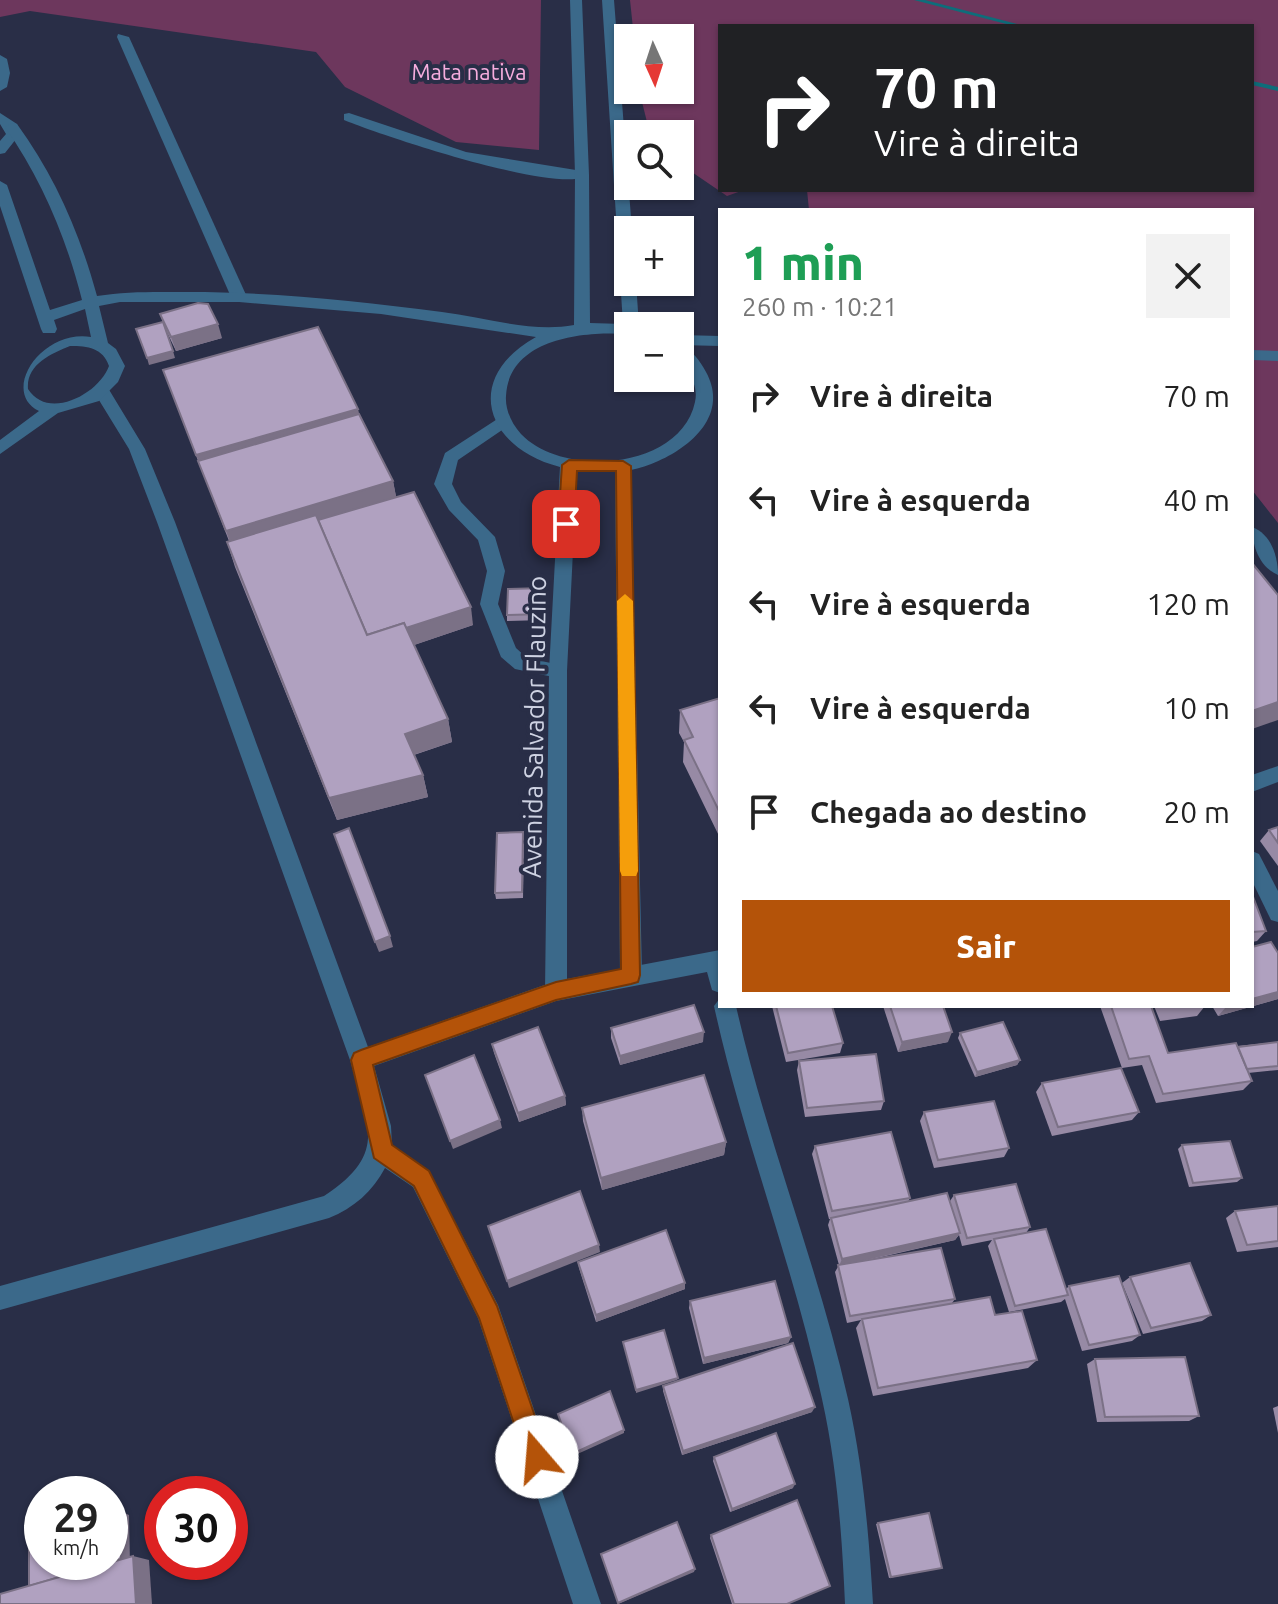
<!DOCTYPE html>
<html lang="pt">
<meta charset="utf-8">
<style>
body{margin:0;font-family:Ubuntu,sans-serif;background:#f2f2f2;color:#222;height:100vh;display:flex;flex-direction:column;font-size:30px;white-space:nowrap}
*{box-sizing:border-box;margin:0}
p{font-size:26px;color:#767676}
.icon{flex:none;width:44px;height:44px;fill:none;stroke:currentColor;stroke-width:2;stroke-linecap:round;stroke-linejoin:round}
.map{position:relative;flex:1;overflow:hidden}
.details{position:absolute;left:718px;top:208px;width:536px;height:800px;display:flex;flex-direction:column;background:#fff;border-radius:0px;box-shadow:0 2px 6px #0004}
.details>*{flex:none}
.guide{position:absolute;left:718px;top:24px;width:536px;height:168px;border-radius:0px;box-shadow:0 2px 6px #0004;background:#202124;color:#fff;overflow:hidden}
.needle{width:52px;rotate:177deg}
.buttons{position:absolute;left:614px;top:24px;display:grid;gap:16px}
.buttons a{display:grid;place-items:center;width:80px;height:80px;border-radius:0px;background:#fff;box-shadow:0 2px 6px #0004;font-size:40px}
.speed{position:absolute;left:24px;top:1476px;display:flex;gap:16px;font-size:40px;font-weight:700;text-align:center}
.speed>*{display:grid;place-content:center;width:104px;height:104px;border-radius:50%;background:#fff;box-shadow:0 2px 6px #0004;line-height:1}
.speed small{font-size:20px;font-weight:400}
.speed .limit{border:12px solid #d22;background:#fff;color:#111}
.pin{position:absolute;display:grid;place-items:center;width:68px;height:68px;color:#fff;margin:-34px;border-radius:16px;box-shadow:0 4px 12px #0006}
.me{position:absolute;width:88px;margin:-44px;rotate:342deg;stroke-linejoin:round;filter:drop-shadow(0 0 6px #0008)}
.turn{display:flex;align-items:center;gap:28px;height:168px;padding:0 24px;font-size:36px}
.turn .icon{width:104px;height:104px;stroke-width:2.5}
.turn b{display:block;font-size:56px;line-height:68px}
.round{display:grid;place-items:center;flex:none;width:84px;height:84px;border-radius:0px;background:#f2f2f2}
.headline{display:flex;align-items:center;justify-content:space-between;height:136px;padding:0 24px}
h1{font-size:48px;font-weight:800;line-height:60px;color:#1e9e55}
.button{display:flex;gap:16px;margin-top:auto;padding:16px 24px}
.button a{flex:1;height:92px;border-radius:0px;background:#b45309;color:#fff;font-size:32px;font-weight:800;line-height:92px;text-align:center}
ul{padding:0;list-style:none}
li{display:flex;align-items:center;gap:24px;height:104px;padding:0 24px}
li div{flex:1}
li b{display:block;font-size:30px}
li em{font-style:normal}
.map>svg:first-child{display:block}
</style>
<div class="map">
<svg width="1278" height="1604" viewBox="0 0 1278 1604">
<rect width="100%" height="100%" fill="#292e47"/>
<g fill="#6d375d">
<polygon points="0,0 541,0 539,150 456,142 345,87 316,52 30,11 0,17"/>
<polygon points="630,0 1278,0 1278,523 1252,490 1252,210 809,210 807,190 1252,190 1252,26 720,26 720,190 744,190 727,196 680,164 680,134 650,134 639,90 680,90 680,38 634,38"/>
</g>
<g fill="none" stroke-linecap="round" stroke-linejoin="round">
<g fill="#0e6d7a" fill-rule="evenodd">
<polygon points="914,0 925,0 1025,26 1014,26"/>
<polygon points="1252,81 1278,87 1278,91 1252,85"/>
</g>
<polygon fill="#3b698a" fill-rule="evenodd" points="502,416 510,422 508,426 458,460 452,484 461,502 495,537 505,571 498,604 516,648 527,658 565,666 567,671 565,676 558,678 515,669 501,657 480,604 487,571 478,540 449,510 434,484 445,453"/>
<g fill="#3b698a" fill-rule="evenodd">
<polygon points="118,34 129,37 247,297 244,300 234,300 231,297 117,37"/>
<polygon points="0,55 7,59 10,73 7,87 0,91"/>
<polygon points="0,113 17,124 20,134 5,153 0,154 0,141 6,134 0,124"/>
<path d="M 349,113 L 466,152 L 582,171 L 589,175 C 562,196 380,135 344,120 L 344,114 Z"/>
<polygon points="680,335 720,336 720,346 680,345"/>
<polygon points="1252,350 1278,351 1278,361 1252,360"/>
<path d="M 102,387 L 108,388 L 145,449 L 175,522 L 368,1047 L 556,981 L 720,950 L 720,993 L 712,990 L 707,972 L 556,1001 L 374,1066 L 391,1126 L 392,1145 L 429,1171 L 498,1305 L 601,1604 L 573,1604 L 478,1318 L 413,1187 L 385,1168 C 373,1191 354,1208 329,1218 L 0,1310 L 0,1286 L 324,1196 C 389,1154 368,1124 350,1060 L 157,522 L 129,449 L 94,392 Z"/>
<path d="M 1252,527 C 1271,534 1278,556 1278,575 C 1259,567 1252,545 1252,527 Z"/>
<polygon points="1278,766 1278,782 1252,792 1252,775"/>
<polygon points="1252,851 1259,854 1278,891 1278,922 1271,920 1252,881"/>
<path d="M 720,998 L 720,1006 L 736,1006 C 766,1139 818,1266 848,1399 C 863,1466 869,1535 873,1604 L 845,1604 C 842,1535 837,1466 822,1399 C 794,1266 743,1139 714,1006 Z"/>
</g>
<path fill="#3b698a" fill-rule="evenodd" d="M 570,0 L 582,0 L 589,175 L 590,323 L 623,324 L 602,0 L 614,0 L 632,230 L 628,230 L 628,282 L 636,282 L 639,326 L 628,326 L 628,334 C 584,331 509,338 506,396 C 505,410 512,424 521,434 C 564,479 681,469 695,402 C 700,379 680,367 680,346 C 692,349 700,361 706,372 C 734,423 673,461 631,470 L 642,975 L 639,982 L 631,985 L 623,982 L 620,975 L 615,472 L 577,471 L 567,671 L 567,991 L 564,998 L 556,1001 L 548,998 L 545,991 L 549,671 L 560,467 C 485,448 462,378 536,337 L 381,314 L 239,302 L 120,302 L 99,306 L 108,343 L 116,349 L 125,366 L 118,382 L 99,401 L 58,413 L 0,454 L 0,440 L 39,411 C 0,392 41,329 91,337 L 85,309 L 54,320 L 57,329 L 55,333 L 43,333 L 41,329 L 0,206 L 0,181 L 7,185 L 50,310 L 82,300 C 66,237 42,180 5,127 L 12,123 L 17,124 C 55,176 80,234 97,296 C 127,291 157,292 188,292 C 273,292 358,301 442,312 C 485,317 531,333 574,325 L 575,175 ZM 70,346 C 88,346 103,348 109,366 C 99,394 48,421 28,389 C 26,365 50,354 70,346 Z"/>
</g>
<g fill="#978aa5">
<polygon points="160,314 222,338 176,351 165,328"/>
<polygon points="163,370 359,414 393,481 396,497 473,625 414,645 448,719 452,742 414,755 423,775 428,797 337,820 235,567 227,542 229,541"/>
<polygon points="545,588 545,620 507,621 507,615"/>
<polygon points="720,698 720,838 683,762 684,742 679,733 680,710"/>
<polygon points="1278,827 1278,866 1260,841 1269,830"/>
<polygon points="524,838 523,898 496,899 495,893"/>
<polygon points="1252,894 1266,931 1257,941 1252,942"/>
<polygon points="1271,942 1278,953 1278,999 1218,1016 1212,1006 1252,1006 1252,947"/>
<polygon points="772,1006 832,1006 843,1043 840,1053 786,1062"/>
<polygon points="883,1006 943,1006 948,1042 898,1052"/>
<polygon points="1100,1006 1151,1006 1168,1053 1278,1042 1278,1070 1248,1073 1252,1081 1243,1090 1156,1103 1142,1065 1122,1068"/>
<polygon points="1154,1006 1205,1006 1197,1016 1160,1021"/>
<polygon points="611,1028 703,1042 620,1065 611,1038"/>
<polygon points="960,1033 1020,1060 1017,1065 975,1077 958,1038"/>
<polygon points="492,1044 565,1096 566,1105 519,1122 494,1053"/>
<polygon points="799,1061 884,1101 881,1110 805,1117 797,1070"/>
<polygon points="1042,1083 1139,1112 1132,1120 1052,1136 1036,1092"/>
<polygon points="582,1108 726,1142 724,1155 602,1190 583,1121"/>
<polygon points="924,1112 1009,1148 1004,1157 934,1168 920,1121"/>
<polygon points="1182,1145 1242,1178 1237,1182 1189,1187 1178,1149"/>
<polygon points="815,1146 910,1198 908,1202 950,1201 954,1195 1030,1227 1026,1233 1066,1289 1069,1286 1140,1335 1132,1341 1082,1351 1065,1299 1061,1302 1009,1312 988,1246 992,1240 962,1246 959,1235 955,1240 860,1262 955,1299 952,1303 995,1315 1037,1360 1028,1368 873,1396 856,1328 861,1320 847,1323 835,1272 839,1265 828,1225 830,1219 829,1219 812,1154"/>
<polygon points="1278,1206 1278,1247 1237,1252 1226,1218 1235,1211"/>
<polygon points="578,1262 685,1289 596,1322 579,1268"/>
<polygon points="1130,1277 1211,1315 1202,1321 1143,1334 1122,1283"/>
<polygon points="690,1301 791,1337 788,1343 703,1364 689,1308"/>
<polygon points="1095,1359 1199,1416 1189,1421 1097,1422 1087,1364"/>
<polygon points="663,1386 812,1412 682,1455 663,1391"/>
<polygon points="1278,1406 1278,1433 1273,1408"/>
<polygon points="714,1457 793,1488 730,1512 713,1461"/>
<polygon points="878,1523 942,1568 889,1578 876,1524"/>
<polygon points="711,1535 788,1604 732,1604 710,1538"/>
</g>
<g fill="#7b7186">
<polygon points="218,324 222,338 176,351 171,337"/>
<polygon points="173,351 175,358 149,365 147,358"/>
<polygon points="358,409 364,434 206,480 196,455"/>
<polygon points="393,481 397,501 233,551 226,531"/>
<polygon points="471,607 473,625 373,659 369,640"/>
<polygon points="1278,702 1278,720 1252,729 1252,711"/>
<polygon points="448,719 452,742 410,756 405,734"/>
<polygon points="423,775 428,797 337,820 329,798"/>
<polygon points="390,936 393,947 379,952 375,942"/>
<polygon points="1278,992 1278,999 1218,1016 1226,1007 1252,1006 1252,999"/>
<polygon points="704,1032 703,1042 620,1065 620,1056"/>
<polygon points="952,1032 948,1042 898,1052 902,1042"/>
<polygon points="1020,1060 1017,1065 975,1077 977,1072"/>
<polygon points="565,1096 566,1105 519,1122 518,1113"/>
<polygon points="500,1120 502,1128 453,1149 450,1141"/>
<polygon points="726,1142 724,1155 602,1190 601,1178"/>
<polygon points="960,1233 955,1240 839,1266 842,1259"/>
<polygon points="599,1245 600,1252 509,1288 507,1281"/>
<polygon points="685,1283 685,1289 596,1322 596,1315"/>
<polygon points="791,1337 788,1343 703,1364 704,1358"/>
<polygon points="678,1378 677,1380 636,1393 636,1390"/>
<polygon points="815,1407 812,1412 682,1455 683,1451"/>
<polygon points="624,1430 624,1433 573,1456 572,1454"/>
<polygon points="795,1484 793,1488 730,1512 732,1509"/>
<polygon points="120,1511 129,1515 130,1565 29,1588"/>
<polygon points="133,1556 149,1560 152,1604 136,1604"/>
<polygon points="695,1569 694,1572 618,1604 618,1603"/>
</g>
<g fill="#b0a1c0" stroke="#7b7186" stroke-width="2">
<polygon points="198,303 208,304 218,324 171,337 160,314"/>
<polygon points="163,322 173,351 147,358 136,329"/>
<polygon points="318,327 358,409 196,455 163,370"/>
<polygon points="359,414 393,481 226,531 198,461"/>
<polygon points="414,492 471,607 406,628 404,623 367,635 318,520"/>
<polygon points="316,515 367,635 404,623 448,719 405,734 423,775 329,798 227,542"/>
<polygon points="1252,563 1278,595 1278,702 1252,711"/>
<polygon points="545,588 544,614 507,615 508,589"/>
<polygon points="720,698 720,813 684,740 693,737 680,710"/>
<polygon points="1278,827 1278,843 1269,830"/>
<polygon points="349,828 390,936 375,942 334,834"/>
<polygon points="523,832 522,892 495,893 497,833"/>
<polygon points="1252,894 1266,931 1252,932"/>
<polygon points="1271,942 1278,953 1278,992 1252,999 1252,947"/>
<polygon points="694,1005 704,1032 620,1056 611,1028"/>
<polygon points="776,1006 832,1006 843,1043 788,1053"/>
<polygon points="890,1006 943,1006 952,1032 902,1042"/>
<polygon points="1111,1006 1151,1006 1168,1053 1236,1043 1252,1081 1163,1094 1149,1056 1129,1059"/>
<polygon points="1003,1022 1020,1060 977,1072 960,1033"/>
<polygon points="538,1027 565,1096 518,1113 492,1044"/>
<polygon points="1278,1042 1278,1066 1247,1069 1238,1047"/>
<polygon points="876,1054 884,1101 807,1108 799,1061"/>
<polygon points="474,1055 500,1120 450,1141 425,1075"/>
<polygon points="1121,1068 1139,1112 1058,1127 1042,1083"/>
<polygon points="704,1075 726,1142 601,1178 582,1108"/>
<polygon points="994,1101 1009,1148 938,1160 924,1112"/>
<polygon points="891,1132 910,1198 832,1211 815,1146"/>
<polygon points="1230,1141 1242,1178 1193,1183 1182,1145"/>
<polygon points="1016,1184 1030,1227 967,1238 954,1195"/>
<polygon points="580,1191 599,1245 507,1281 488,1226"/>
<polygon points="947,1193 960,1233 842,1259 831,1218"/>
<polygon points="1278,1206 1278,1241 1247,1245 1235,1211"/>
<polygon points="1046,1229 1068,1295 1015,1306 994,1239"/>
<polygon points="666,1230 685,1283 596,1315 578,1262"/>
<polygon points="941,1248 955,1299 850,1316 838,1265"/>
<polygon points="1190,1263 1211,1315 1151,1328 1130,1277"/>
<polygon points="1119,1276 1140,1335 1089,1345 1069,1286"/>
<polygon points="775,1281 791,1337 704,1358 690,1301"/>
<polygon points="990,1297 995,1315 1022,1311 1037,1360 878,1388 862,1319"/>
<polygon points="664,1330 678,1378 636,1390 623,1342"/>
<polygon points="793,1343 815,1407 683,1451 663,1386"/>
<polygon points="1185,1357 1199,1416 1105,1417 1095,1359"/>
<polygon points="610,1391 624,1430 572,1454 558,1414"/>
<polygon points="776,1433 795,1484 732,1509 714,1457"/>
<polygon points="797,1500 830,1586 787,1604 734,1604 711,1535"/>
<polygon points="120,1511 121,1559 29,1586 29,1536 42,1532 42,1562 110,1562 110,1514"/>
<polygon points="929,1513 942,1568 891,1577 878,1523"/>
<polygon points="677,1522 695,1569 618,1603 601,1554"/>
<polygon points="133,1556 136,1604 0,1604 0,1594"/>
</g>
<polygon fill="#b45309" stroke="#753606" stroke-width="2" points="569,460 623,461 631,466 640,975 638,982 631,984 556,1000 373,1065 392,1145 429,1171 497,1306 549,1457 545,1465 537,1469 529,1465 525,1457 479,1318 414,1186 374,1158 351,1060 354,1053 361,1050 556,982 621,969 616,471 577,471 574,524 566,530 558,524 562,465"/>
<polygon fill="#f59e0b" points="625,594 633,601 638,871 636,876 622,876 620,871 617,601"/>
<g text-anchor="middle" dominant-baseline="central" stroke-width="8" stroke-linejoin="round" paint-order="stroke">
<g font-size="22" fill="#f6adde" stroke="#292e47">
<text x="469" y="71">Mata nativa</text>
</g>
<g font-size="26" fill="#ced2e2" stroke="#292e47">
<text transform="translate(534 727) rotate(-89)">Avenida Salvador Flauzino</text>
</g>
</g>
</svg>
<div class="buttons">
<a><svg class="needle" viewBox="-14 -14 28 28"><path d="M0-13l5 13h-10z" fill="#e53935"/><path d="M0 13l5-13h-10z" fill="#767676"/></svg></a>
<a><svg class="icon" aria-label="search" viewBox="0 0 24 24"><circle cx="10" cy="10" r="6"/><path d="M15 15l6 6"/></svg></a>
<a>+</a>
<a>−</a>
</div>
<div class="speed"><div>29<small>km/h</small></div><div class="limit">30</div></div>
<div class="pin" style="left:566px;top:524px;background:#d93025"><svg class="icon" aria-label="arrive" viewBox="0 0 24 24"><path d="M6 21V4h12l-3 4 3 4H6"/></svg></div>
<svg class="me" style="left:537px;top:1457px" viewBox="-20 -20 40 40"><circle r="19" fill="#fff"/><path d="M0-13L10 11 0 6-10 11z" fill="#b45309"/></svg>
<div class="guide">
<div class="turn"><svg class="icon" aria-label="right" viewBox="0 0 24 24"><path d="M7 20v-9h11M14 6l5 5-5 5"/></svg><div><b>70 m</b>Vire à direita</div></div>
</div>
<section class="details">
<div class="headline"><div><h1>1 min</h1><p>260 m · 10:21</p></div><a class="round"><svg class="icon" aria-label="close" viewBox="0 0 24 24"><path d="M6 6l12 12M18 6L6 18"/></svg></a></div>
<ul>
<li><svg class="icon" aria-label="right" viewBox="0 0 24 24"><path d="M7 20v-9h11M14 6l5 5-5 5"/></svg><div><b>Vire à direita</b></div><em>70 m</em></li>
<li><svg class="icon" aria-label="left" viewBox="0 0 24 24"><path d="M17 20v-9H6M10 6l-5 5 5 5"/></svg><div><b>Vire à esquerda</b></div><em>40 m</em></li>
<li><svg class="icon" aria-label="left" viewBox="0 0 24 24"><path d="M17 20v-9H6M10 6l-5 5 5 5"/></svg><div><b>Vire à esquerda</b></div><em>120 m</em></li>
<li><svg class="icon" aria-label="left" viewBox="0 0 24 24"><path d="M17 20v-9H6M10 6l-5 5 5 5"/></svg><div><b>Vire à esquerda</b></div><em>10 m</em></li>
<li><svg class="icon" aria-label="arrive" viewBox="0 0 24 24"><path d="M6 21V4h12l-3 4 3 4H6"/></svg><div><b>Chegada ao destino</b></div><em>20 m</em></li>
</ul>
<div class="button"><a>Sair</a></div>
</section>
</div>
